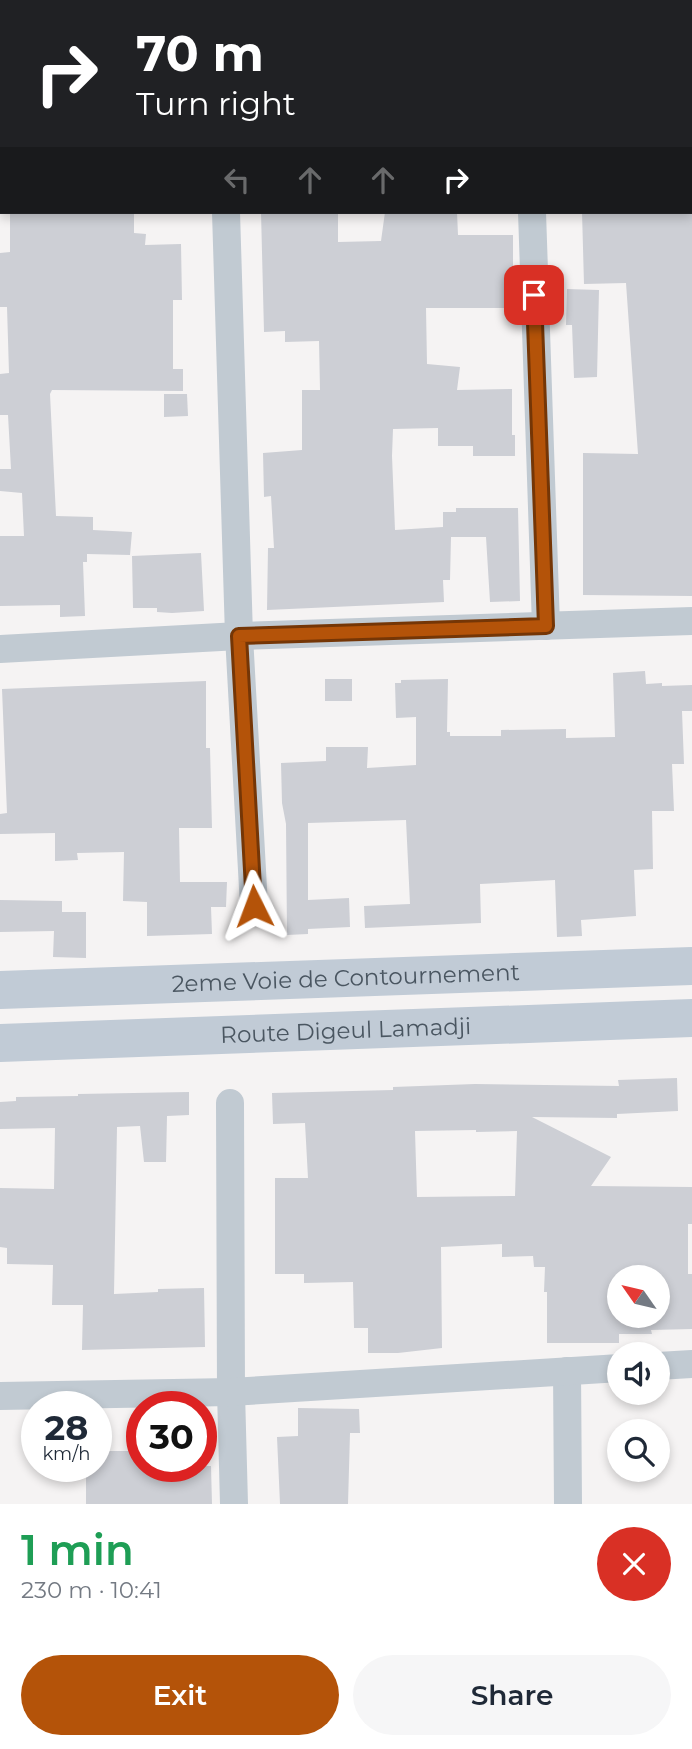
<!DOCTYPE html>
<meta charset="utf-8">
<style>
body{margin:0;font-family:Montserrat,sans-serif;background:#f6f6f7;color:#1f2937;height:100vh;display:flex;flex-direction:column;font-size:26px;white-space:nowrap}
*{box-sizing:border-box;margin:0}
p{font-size:23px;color:#747a83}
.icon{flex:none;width:38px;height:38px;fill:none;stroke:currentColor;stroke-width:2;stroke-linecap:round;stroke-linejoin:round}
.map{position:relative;height:1504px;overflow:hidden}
.drawer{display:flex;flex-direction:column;background:#fff;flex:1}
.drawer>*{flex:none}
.guide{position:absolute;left:0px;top:0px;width:693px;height:214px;box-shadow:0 4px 10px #0003;background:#202124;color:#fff;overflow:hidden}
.needle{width:46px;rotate:304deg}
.fabs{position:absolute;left:607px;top:1265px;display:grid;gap:14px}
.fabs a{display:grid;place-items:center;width:63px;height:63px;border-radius:50%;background:#fff;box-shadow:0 4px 10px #0003;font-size:35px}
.speed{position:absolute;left:21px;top:1391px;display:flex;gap:14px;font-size:35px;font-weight:700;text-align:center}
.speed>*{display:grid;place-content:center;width:91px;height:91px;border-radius:50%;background:#fff;box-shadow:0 4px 10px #0003;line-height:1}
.speed small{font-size:18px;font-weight:400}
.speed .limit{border:10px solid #d22;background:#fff;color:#111}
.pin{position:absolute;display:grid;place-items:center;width:60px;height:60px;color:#fff;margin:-30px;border-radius:14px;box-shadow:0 4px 10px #0006}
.me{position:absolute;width:77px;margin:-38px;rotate:357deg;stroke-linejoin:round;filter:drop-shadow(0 0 5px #0008)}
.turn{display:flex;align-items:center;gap:24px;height:147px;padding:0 21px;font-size:32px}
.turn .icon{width:91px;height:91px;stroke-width:2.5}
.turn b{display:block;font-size:49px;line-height:60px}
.lanes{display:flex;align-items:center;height:66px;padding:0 21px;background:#0003;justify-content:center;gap:35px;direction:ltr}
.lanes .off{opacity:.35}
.round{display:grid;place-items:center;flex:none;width:74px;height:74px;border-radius:37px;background:#f6f6f7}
.head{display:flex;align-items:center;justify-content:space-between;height:119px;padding:0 21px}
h1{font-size:42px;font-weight:600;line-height:52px;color:#1e9e55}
.cta{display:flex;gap:14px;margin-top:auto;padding:14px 21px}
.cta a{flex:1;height:80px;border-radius:42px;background:#b45309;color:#fff;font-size:28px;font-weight:600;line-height:80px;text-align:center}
.cta a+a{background:#f6f6f7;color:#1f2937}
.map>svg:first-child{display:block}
</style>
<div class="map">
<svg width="692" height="1504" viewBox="0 0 692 1504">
<rect width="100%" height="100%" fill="#f5f3f3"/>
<g fill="#cdcfd5" fill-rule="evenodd">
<polygon points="10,212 134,212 134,233 146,234 145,245 181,244 182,300 173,300 173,369 183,369 183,391 52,390 50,394 56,516 93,517 93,530 132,532 130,555 87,554 87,562 83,562 85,616 60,617 60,605 0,606 0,536 24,536 22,493 0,491 0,469 11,469 8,415 0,415 0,374 9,373 7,307 0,307 0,253 10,252"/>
<polygon points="261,212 338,212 338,242 381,241 385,212 457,212 458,235 513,235 513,271 510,271 511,308 426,308 427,364 460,367 457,390 512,389 512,435 515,435 515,456 473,456 473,446 438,446 438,428 393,429 392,456 395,530 443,527 443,512 456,512 456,508 518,508 520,601 490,602 486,537 451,537 450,580 443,580 444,602 267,610 268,548 274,548 271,496 264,497 263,453 302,450 302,390 320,390 319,341 285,342 285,331 264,332"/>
<polygon points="582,212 692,212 692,596 583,595 583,453 638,454 626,283 584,284"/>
<polygon points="567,289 599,290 597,377 574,378 572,325 566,325"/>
<polygon points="164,394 187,394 188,416 164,417"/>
<polygon points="201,553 204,611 172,613 157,612 157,608 133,608 132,556"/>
<polygon points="645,671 646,684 662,683 662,686 692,685 692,711 682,711 684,764 672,764 674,811 652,811 653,869 634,870 636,916 581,920 582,936 557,937 555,880 480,884 481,923 365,928 364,906 410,904 406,820 308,823 308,900 349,898 350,927 308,929 308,934 287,935 286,824 282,803 281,763 326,761 326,747 368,747 367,768 416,765 416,717 396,718 395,683 401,683 401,680 448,679 447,732 450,732 450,736 501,736 501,730 566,729 566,738 615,737 613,673"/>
<rect x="325" y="679" width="27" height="22"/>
<polygon points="206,681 206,748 210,748 212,828 179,828 180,882 227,882 226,907 211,907 212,934 147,936 147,902 123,901 124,852 77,853 78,860 55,861 55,833 0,834 0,814 7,813 2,689"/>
<polygon points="0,900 62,901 62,912 86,912 86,958 53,957 54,931 0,932"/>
<path d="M 677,1078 L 678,1111 L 617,1114 L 617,1118 L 532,1117 L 611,1157 L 591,1186 L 692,1187 L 692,1224 L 688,1224 L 688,1274 L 692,1274 L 692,1329 L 651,1330 L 652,1334 L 619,1334 L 619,1343 L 547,1343 L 547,1292 L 544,1292 L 545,1267 L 534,1267 L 533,1256 L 502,1257 L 502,1244 L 441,1247 L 442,1348 L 398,1353 L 368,1353 L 368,1328 L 354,1328 L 353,1282 L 304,1283 L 304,1274 L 275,1274 L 275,1178 L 308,1178 L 305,1123 L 273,1124 L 272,1093 L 393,1090 L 393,1087 L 475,1084 L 619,1086 L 618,1080 ZM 476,1130 L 476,1132 L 517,1131 L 515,1196 L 417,1197 L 415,1131 ZM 620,1278 L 658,1278 L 658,1316 L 620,1316 Z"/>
<polygon points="189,1092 189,1115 167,1116 166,1162 144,1162 140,1126 117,1127 114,1294 158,1292 158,1289 204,1288 205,1347 82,1350 83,1305 52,1305 53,1265 7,1264 7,1248 0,1247 0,1188 54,1189 55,1128 0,1129 0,1102 16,1101 16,1097 78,1096 78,1094"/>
<polygon points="298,1408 359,1409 360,1433 350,1433 348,1504 280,1504 277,1437 298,1436"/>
<polygon points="96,1451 142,1451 142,1466 211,1466 212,1504 86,1504 86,1466 96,1466"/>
</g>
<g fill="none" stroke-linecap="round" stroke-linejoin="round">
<g stroke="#c1cad2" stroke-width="28">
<polyline points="219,0 219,2"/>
<polyline points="524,0 524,2"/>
<polyline points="226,212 239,636 254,906"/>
<polyline points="532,212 546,626"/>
<polyline points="0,649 239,636 692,621"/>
<polyline points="230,1103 231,1392 234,1504"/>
<polyline points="658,1366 692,1364"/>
<polyline points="567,1371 568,1504"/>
<polyline points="0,1396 231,1392 620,1368"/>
</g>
<g stroke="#c1cbd6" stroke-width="38">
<path id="s1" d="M 0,990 L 692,966"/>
<path id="s2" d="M 0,1043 L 692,1018"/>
</g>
</g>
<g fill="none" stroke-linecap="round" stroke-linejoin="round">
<g stroke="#753606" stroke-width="18">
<polyline id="route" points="254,906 239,636 546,626 534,295"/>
</g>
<use href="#route" stroke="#b45309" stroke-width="12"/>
</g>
<g text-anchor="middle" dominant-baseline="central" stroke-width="5" stroke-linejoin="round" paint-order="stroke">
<g font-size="23" fill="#4a5661" stroke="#fff">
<text stroke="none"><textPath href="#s1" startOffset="346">2eme Voie de Contournement</textPath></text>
<text stroke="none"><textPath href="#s2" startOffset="346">Route Digeul Lamadji</textPath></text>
</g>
</g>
</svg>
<div class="fabs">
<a><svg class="needle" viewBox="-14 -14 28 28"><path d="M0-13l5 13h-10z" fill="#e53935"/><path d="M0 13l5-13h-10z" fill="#747a83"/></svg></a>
<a><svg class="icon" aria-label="sound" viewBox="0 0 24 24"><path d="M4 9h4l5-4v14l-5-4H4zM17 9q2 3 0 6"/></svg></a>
<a><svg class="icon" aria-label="search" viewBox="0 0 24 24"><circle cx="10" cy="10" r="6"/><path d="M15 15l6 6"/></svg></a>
</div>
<div class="speed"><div>28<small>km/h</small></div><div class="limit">30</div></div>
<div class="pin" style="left:534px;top:295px;background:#d93025"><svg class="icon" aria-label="arrive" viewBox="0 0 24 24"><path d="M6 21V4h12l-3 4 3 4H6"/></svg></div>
<svg class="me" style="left:254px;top:906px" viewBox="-20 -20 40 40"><path d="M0-17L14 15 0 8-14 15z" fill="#b45309" stroke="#fff" stroke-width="4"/></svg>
<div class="guide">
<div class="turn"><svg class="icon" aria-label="right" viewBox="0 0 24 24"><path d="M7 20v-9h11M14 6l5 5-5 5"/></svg><div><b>70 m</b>Turn right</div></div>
<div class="lanes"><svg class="icon off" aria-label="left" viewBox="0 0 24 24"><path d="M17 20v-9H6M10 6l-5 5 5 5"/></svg><svg class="icon off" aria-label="ahead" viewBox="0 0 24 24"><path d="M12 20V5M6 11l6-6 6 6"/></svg><svg class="icon off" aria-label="ahead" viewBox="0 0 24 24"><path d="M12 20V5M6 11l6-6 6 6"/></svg><svg class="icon" aria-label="right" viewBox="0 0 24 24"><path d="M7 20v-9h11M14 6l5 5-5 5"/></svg></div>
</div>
</div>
<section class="drawer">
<div class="head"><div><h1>1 min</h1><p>230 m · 10:41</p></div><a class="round" style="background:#d93025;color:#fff"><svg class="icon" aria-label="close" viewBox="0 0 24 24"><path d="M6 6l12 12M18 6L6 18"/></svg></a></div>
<div class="cta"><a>Exit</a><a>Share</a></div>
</section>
